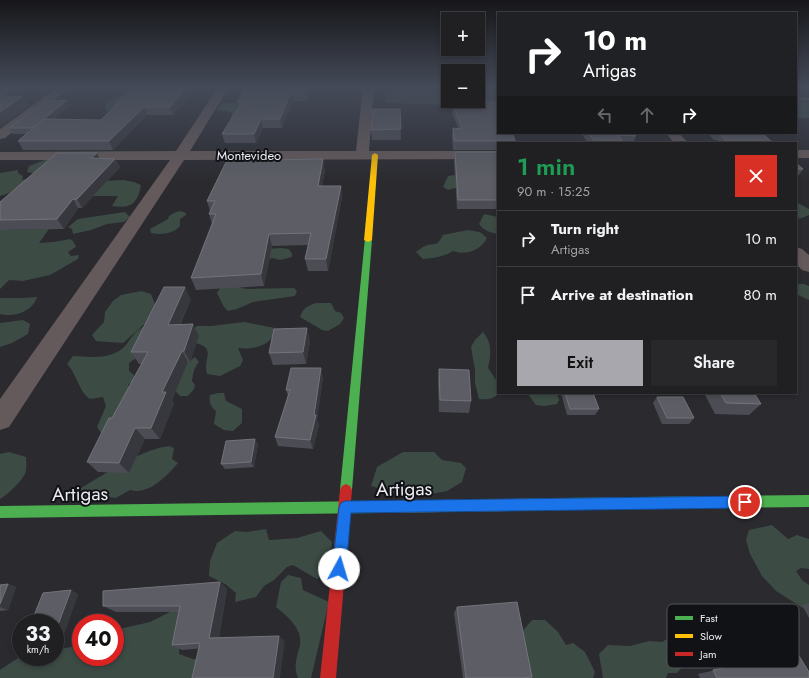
<!DOCTYPE html>
<meta charset="utf-8">
<style>
body{margin:0;font-family:Jost,sans-serif;background:#28282b;color:#f1f3f6;height:100vh;display:flex;flex-direction:column;font-size:15px;white-space:nowrap}
*{box-sizing:border-box;margin:0}
p{font-size:13px;color:#a2a3a6}
.icon{flex:none;width:22px;height:22px;fill:none;stroke:currentColor;stroke-width:2;stroke-linecap:round;stroke-linejoin:round}
.map{position:relative;flex:1;overflow:hidden}
.panel{position:absolute;left:497px;top:142px;width:300px;height:252px;display:flex;flex-direction:column;background:#202023;border-radius:0px;box-shadow:0 2px 6px #0003,0 0 0 1px #3d3e41}
.panel>*{flex:none}
.banner{position:absolute;left:497px;top:12px;width:300px;height:122px;border-radius:0px;box-shadow:0 2px 6px #0003,0 0 0 1px #3d3e41;background:#202124;color:#fff;overflow:hidden}
.buttons{position:absolute;left:441px;top:12px;display:grid;gap:8px}
.buttons a{display:grid;place-items:center;width:44px;height:44px;border-radius:0px;background:#202023;box-shadow:0 2px 6px #0003,0 0 0 1px #3d3e41;font-size:20px}
.speed{position:absolute;left:12px;top:614px;display:flex;gap:8px;font-size:20px;font-weight:700;text-align:center}
.speed>*{display:grid;place-content:center;width:52px;height:52px;border-radius:50%;background:#202023;box-shadow:0 2px 6px #0003,0 0 0 1px #3d3e41;line-height:1}
.speed small{font-size:10px;font-weight:400}
.speed .limit{border:6px solid #d22;background:#fff;color:#111}
.pin{position:absolute;display:grid;place-items:center;width:34px;height:34px;color:#fff;margin:-17px;border:2px solid #fff;border-radius:50%;box-shadow:0 1px 4px #0007}
.me{position:absolute;width:44px;margin:-22px;rotate:6deg;stroke-linejoin:round;filter:drop-shadow(0 0 3px #0008)}
.turn{display:flex;align-items:center;gap:14px;height:84px;padding:0 20px;font-size:18px}
.turn .icon{width:52px;height:52px;stroke-width:2.5}
.turn b{display:block;font-size:28px;line-height:34px}
.lanes{display:flex;align-items:center;height:38px;padding:0 20px;background:#0003;justify-content:center;gap:20px;direction:ltr}
.lanes .off{opacity:.35}
.round{display:grid;place-items:center;flex:none;width:42px;height:42px;border-radius:0px;background:#28282b}
.summary{display:flex;align-items:center;justify-content:space-between;height:68px;padding:0 20px}
h1{font-size:24px;font-weight:600;line-height:30px;color:#1e9e55}
.cta{display:flex;gap:8px;margin-top:auto;padding:8px 20px}
.cta a{flex:1;height:46px;border-radius:0px;background:#a7a7ad;color:#111;font-size:16px;font-weight:600;line-height:46px;text-align:center}
.cta a+a{background:#28282b;color:#f1f3f6}
ul{padding:0;list-style:none}
li{display:flex;align-items:center;gap:12px;height:56px;padding:0 20px;border-top:1px solid #3d3e41}
li div{flex:1}
li b{display:block;font-size:15px}
li em{font-style:normal}
.map>svg:first-child{display:block}
</style>
<div class="map">
<svg width="809" height="678" viewBox="0 0 809 678">
<rect width="100%" height="100%" fill="#2a2a2f"/>
<g fill="#3d4b45">
<polygon points="385,87 448,87 448,101 478,101 478,87 491,87 496,106 385,103"/>
<polygon points="133,94 112,111 106,111 105,104 115,97"/>
<polygon points="796,98 809,99 809,118 796,118 796,103 802,107 796,102"/>
<polygon points="231,102 239,105 234,118 231,118 232,112 217,110 221,104"/>
<path d="M 54,159 C 66,163 78,159 90,161 C 90,180 43,179 31,183 C 20,186 12,193 0,196 L 0,173 L 18,170 L 18,173 L 23,176 L 22,180 L 26,179 L 38,174 L 27,172 L 29,166 L 45,160 Z"/>
<polygon points="461,174 459,187 448,190 443,187 448,176"/>
<path d="M 123,180 L 134,182 L 141,185 C 138,204 130,209 112,206 L 118,196 L 92,196 L 105,181 Z"/>
<polygon points="796,202 809,209 809,215 802,218 796,219"/>
<path d="M 181,211 L 186,213 L 186,215 L 180,219 L 180,226 C 173,234 161,235 151,233 L 150,229 L 168,219 L 169,216 L 176,212 Z"/>
<polygon points="125,212 130,217 124,222 107,224 91,230 73,234 72,229 68,227 78,219"/>
<path d="M 484,214 L 498,217 L 498,234 C 491,233 483,230 479,224 Z"/>
<polygon points="0,223 7,226 5,230 49,229 39,243 54,242 70,239 73,241 76,247 68,252 71,256 79,255 78,259 50,275 23,281 9,280 0,289"/>
<path d="M 468,230 L 480,232 L 487,238 C 481,250 466,256 453,251 C 444,257 434,258 423,259 L 416,252 C 419,250 422,247 425,246 C 436,242 436,248 443,235 Z"/>
<polygon points="281,248 289,249 292,254 292,257 280,260 273,258 266,259 252,250"/>
<polygon points="239,283 241,288 248,289 294,288 297,291 295,296 253,302 237,309 228,311 224,307 217,293 222,285"/>
<polygon points="796,284 804,284 809,286 809,300 796,294"/>
<polygon points="141,291 151,294 158,312 123,343 96,341 92,335 104,322 105,312 113,301 121,295"/>
<path d="M 37,297 C 33,311 14,318 0,314 L 0,298 L 23,298 Z"/>
<path d="M 316,303 L 331,303 L 335,311 L 341,313 L 344,318 L 340,324 L 328,331 L 322,330 L 300,317 C 303,308 307,306 316,303 Z"/>
<polygon points="23,320 30,324 28,334 12,343 0,347 0,323"/>
<path d="M 179,322 L 182,326 L 129,363 L 129,371 L 134,375 L 133,381 L 128,385 L 133,397 L 108,434 L 101,433 L 97,427 L 106,406 L 103,397 L 90,399 C 79,392 77,374 67,364 L 73,356 C 91,357 113,360 126,345 C 131,338 135,331 143,327 C 154,321 167,323 179,322 Z"/>
<path d="M 244,322 L 275,328 C 274,346 252,350 238,348 L 243,360 L 240,366 L 220,376 L 207,374 C 202,358 219,348 192,342 L 189,332 L 197,326 L 211,326 Z"/>
<path d="M 483,332 C 492,342 491,355 488,368 L 498,383 L 499,393 C 494,399 487,400 479,399 L 475,383 L 475,370 L 471,347 L 475,340 Z"/>
<path d="M 195,357 L 199,362 C 194,368 193,373 192,381 L 195,385 L 194,389 L 188,396 L 180,396 L 171,386 L 175,371 Z"/>
<path d="M 218,393 L 224,393 L 226,401 L 242,409 L 242,423 L 233,431 L 224,430 L 214,424 L 216,411 C 210,406 209,402 210,395 Z"/>
<polygon points="527,393 557,393 559,400 557,404 544,406 536,405"/>
<path d="M 169,446 L 174,448 L 172,459 L 178,463 C 168,475 148,496 130,490 L 116,498 L 101,496 L 87,500 L 81,493 L 81,488 C 109,472 137,451 169,446 Z"/>
<path d="M 9,452 L 26,457 C 26,461 27,466 26,470 C 26,478 7,495 0,499 L 0,454 Z"/>
<polygon points="403,452 434,452 442,460 461,463 466,468 462,482 447,491 426,495 406,496 371,486 377,467"/>
<polygon points="772,525 788,539 797,535 809,539 809,569 801,568 796,571 802,580 809,585 809,612 776,591 762,576 750,554 746,540 749,530"/>
<polygon points="266,529 269,540 297,538 321,531 332,542 329,572 317,579 293,565 287,567 274,580 264,586 256,597 235,602 236,593 225,584 209,576 210,561 217,543 235,531 247,532"/>
<path d="M 288,575 L 301,578 L 303,590 L 329,602 L 311,678 L 298,678 C 293,666 297,657 300,645 C 303,629 287,616 276,607 L 281,582 Z"/>
<polygon points="178,608 181,618 179,654 193,659 200,659 199,678 0,678 0,670 21,656 21,657 55,657 55,650 81,645 81,657 115,657 115,630 150,622"/>
<polygon points="532,620 545,620 558,632 566,645 573,643 585,652 595,672 593,678 520,678 520,634"/>
<polygon points="672,636 683,647 686,663 677,673 668,673 666,678 603,678 599,654 608,645 630,646 649,641 662,642"/>
</g>
<g fill="none" stroke-linecap="round" stroke-linejoin="round">
<polygon fill="#5b7483" fill-rule="evenodd" points="796,97 809,98 809,100 796,99"/>
<g fill="#655a5b" fill-rule="evenodd">
<polygon points="58,87 71,87 5,138 0,139 0,129"/>
<polygon points="218,87 229,87 190,151 356,151 363,87 374,87 369,151 498,151 498,159 184,160 9,427 0,430 0,399 170,160 0,160 0,152 176,151"/>
<polygon points="666,133 679,133 688,143 674,143"/>
<rect x="796" y="150" width="13" height="8"/>
<polygon points="796,247 802,249 809,255 809,272 802,270 796,264"/>
</g>
<g fill="#4caf50" fill-rule="evenodd">
<polygon points="365,238 368,238 372,240 352,490 350,494 346,496 342,494 340,490"/>
<polygon points="809,495 809,507 566,510 562,508 560,504 562,500 566,498"/>
<polygon points="375,501 379,503 381,507 379,511 375,513 0,518 0,506"/>
</g>
<g fill="#ffc107" fill-rule="evenodd">
<polygon points="375,153 378,155 372,240 368,242 364,240 372,155"/>
<polygon points="566,498 570,500 572,504 570,508 566,510 375,513 371,511 369,507 371,503 375,501"/>
</g>
<polygon fill="#c62828" fill-rule="evenodd" points="346,484 350,486 352,490 336,678 320,678 340,490 342,486"/>
</g>
<g fill="#4c4d54">
<polygon points="196,87 173,115 147,115 113,150 23,150 18,141 26,134 13,134 9,128 67,100 70,105 53,120 101,120"/>
<polygon points="246,87 312,87 307,101 293,101 282,128 263,128 256,143 225,143 222,134 239,107 237,102"/>
<polygon points="453,104 516,143 498,143 498,150 453,150 452,136 453,128 458,128 452,112"/>
<polygon points="400,109 401,140 372,140 371,130"/>
<polygon points="581,133 634,133 636,136 633,143 588,143"/>
<polygon points="707,133 762,133 773,143 720,143 717,140 714,140"/>
<polygon points="455,152 498,152 498,209 457,209 454,161"/>
<polygon points="100,158 115,159 120,167 82,208 78,208 64,229 0,230 0,202"/>
<polygon points="265,160 325,170 322,186 341,186 342,197 328,271 308,271 305,259 308,245 272,246 264,286 196,290 191,278 212,224 209,214 210,211 207,201"/>
<polygon points="796,163 803,169 799,175 796,175"/>
<polygon points="191,299 180,325 199,336 190,362 188,362 172,400 174,403 160,439 145,439 129,473 98,472 87,462 112,418 142,364 139,364 131,352"/>
<polygon points="310,341 306,364 273,365 269,353"/>
<polygon points="439,369 471,401 469,413 439,412 438,381"/>
<polygon points="323,377 317,420 319,425 313,449 278,446 275,437 288,396 286,390"/>
<polygon points="561,393 593,393 599,409 595,415 567,415"/>
<polygon points="704,393 754,393 761,404 749,415 715,414"/>
<polygon points="657,397 694,418 689,424 662,424 653,403"/>
<polygon points="258,444 254,467 225,469 221,464"/>
<polygon points="220,582 227,589 219,638 285,641 182,650 172,645 179,612 116,612 103,606"/>
<polygon points="8,584 16,587 8,610 0,611 0,585"/>
<polygon points="78,594 61,642 55,643 55,623"/>
<polygon points="809,603 809,618 802,605"/>
<polygon points="457,607 532,677 531,678 463,678 454,613"/>
<polygon points="794,648 809,678 700,678 698,674 738,665 736,663"/>
</g>
<g fill="#37383e">
<polygon points="11,87 24,87 13,103 23,96 29,106 0,127 0,112 4,97"/>
<polygon points="187,87 196,87 173,115 170,107"/>
<polygon points="308,87 312,87 307,101 306,92"/>
<polygon points="291,92 293,101 282,128 280,119"/>
<polygon points="67,100 70,105 37,134 33,128"/>
<polygon points="144,107 147,115 113,150 109,141"/>
<polygon points="261,119 263,128 256,143 254,134"/>
<polygon points="97,153 101,162 91,158"/>
<polygon points="115,159 120,167 82,208 77,199"/>
<polygon points="323,159 325,170 320,198 318,186"/>
<polygon points="341,186 342,197 328,271 326,259"/>
<polygon points="73,199 78,208 64,229 57,219"/>
<polygon points="269,234 272,246 264,286 261,274"/>
<polygon points="185,287 191,299 174,337 168,325"/>
<polygon points="193,324 199,336 190,362 184,351"/>
<polygon points="307,328 310,341 306,364 303,352"/>
<polygon points="182,351 188,362 172,400 174,403 160,439 151,428 162,392"/>
<polygon points="321,368 323,377 317,420 319,425 313,449 310,440"/>
<polygon points="135,428 145,439 129,473 119,463"/>
<polygon points="255,439 258,444 254,467 251,462"/>
<polygon points="220,582 227,589 218,643 209,638"/>
<polygon points="8,584 16,587 8,610 0,607 0,604"/>
<polygon points="71,590 78,594 61,642 55,640 55,633"/>
<polygon points="279,636 285,641 280,678 273,678"/>
</g>
<g fill="#5d5e65" stroke="#73747b">
<polygon points="0,87 11,87 4,97 23,96 0,112"/>
<polygon points="133,87 187,87 170,107 144,107 109,141 18,141 44,119 101,120"/>
<polygon points="246,87 308,87 306,92 291,92 280,119 261,119 254,134 222,134 242,102 237,102"/>
<polygon points="67,100 33,128 9,128 46,101"/>
<polygon points="498,102 498,133 512,133 516,143 501,143 499,141 454,141 453,128 462,129 453,104"/>
<polygon points="373,109 400,109 401,129 371,130"/>
<polygon points="588,133 634,133 636,136 618,135 624,143 596,143"/>
<polygon points="716,133 762,133 773,143 728,143 720,134 717,134"/>
<polygon points="455,152 498,152 498,200 458,200"/>
<polygon points="57,153 97,153 91,158 115,159 77,199 73,199 57,219 0,220 0,202"/>
<polygon points="264,155 262,160 323,159 318,186 341,186 326,259 305,259 311,233 269,234 261,274 191,278 216,214 209,214 215,201 207,201 229,156"/>
<polygon points="796,163 803,169 796,169"/>
<polygon points="164,287 185,287 168,325 193,324 184,351 182,351 162,392 166,392 151,428 135,428 119,463 87,462 109,418 112,418 148,352 131,352"/>
<polygon points="307,328 303,352 269,353 274,329"/>
<polygon points="291,368 321,368 314,415 316,415 310,440 275,437 290,390 286,390"/>
<polygon points="439,369 469,370 471,401 440,400"/>
<polygon points="565,393 593,393 599,409 570,409"/>
<polygon points="720,393 754,393 761,404 726,403"/>
<polygon points="657,397 683,397 694,418 667,418"/>
<polygon points="255,439 251,462 221,464 226,441"/>
<polygon points="220,582 209,638 279,636 273,678 192,678 200,643 172,645 180,606 103,606 103,591"/>
<polygon points="8,584 0,604 0,585"/>
<polygon points="71,590 55,633 55,623 31,623 43,593"/>
<polygon points="517,602 532,677 522,678 466,678 457,607"/>
<polygon points="794,648 809,672 809,678 717,678 713,670 755,661 753,658"/>
</g>
<linearGradient id="sky" x2="0" y2="1"><stop stop-color="#17171a"/><stop offset="0.48" stop-color="#444a58"/><stop offset="1" stop-color="#444a58" stop-opacity="0"/></linearGradient>
<rect width="809" height="182" fill="url(#sky)"/>
<polygon fill="#1a73e8" stroke="#114b97" points="745,496 749,497 751,502 749,506 745,508 351,513 346,569 344,574 339,576 334,574 332,569 339,507 341,503 345,501"/>
<g text-anchor="middle" dominant-baseline="central" stroke-width="4" stroke-linejoin="round" paint-order="stroke">
<g font-size="13" fill="#ebebf1" stroke="#111216">
<text x="249" y="155">Montevideo</text>
</g>
<g font-size="19" fill="#ebebf1" stroke="#111216">
<text transform="translate(404 489) rotate(-1)">Artigas</text>
<text transform="translate(80 494) rotate(-1)">Artigas</text>
</g>
</g>
<rect x="667" y="604" width="132" height="64" rx="6" fill="#111216" stroke="#525358" stroke-width="1"/>
<rect x="675" y="616" width="18" height="4" fill="#4caf50"/>
<rect x="675" y="634" width="18" height="4" fill="#ffc107"/>
<rect x="675" y="652" width="18" height="4" fill="#c62828"/>
<g font-size="11" fill="#ebebf1">
<text x="700" y="622">Fast</text>
<text x="700" y="640">Slow</text>
<text x="700" y="658">Jam</text>
</g>
</svg>
<div class="buttons">
<a>+</a>
<a>−</a>
</div>
<div class="speed"><div>33<small>km/h</small></div><div class="limit">40</div></div>
<div class="pin" style="left:745px;top:502px;background:#d93025"><svg class="icon" aria-label="arrive" viewBox="0 0 24 24"><path d="M6 21V4h12l-3 4 3 4H6"/></svg></div>
<svg class="me" style="left:339px;top:569px" viewBox="-20 -20 40 40"><circle r="19" fill="#fff"/><path d="M0-13L10 11 0 6-10 11z" fill="#1a73e8"/></svg>
<div class="banner">
<div class="turn"><svg class="icon" aria-label="right" viewBox="0 0 24 24"><path d="M7 20v-9h11M14 6l5 5-5 5"/></svg><div><b>10 m</b>Artigas</div></div>
<div class="lanes"><svg class="icon off" aria-label="left" viewBox="0 0 24 24"><path d="M17 20v-9H6M10 6l-5 5 5 5"/></svg><svg class="icon off" aria-label="ahead" viewBox="0 0 24 24"><path d="M12 20V5M6 11l6-6 6 6"/></svg><svg class="icon" aria-label="right" viewBox="0 0 24 24"><path d="M7 20v-9h11M14 6l5 5-5 5"/></svg></div>
</div>
<section class="panel">
<div class="summary"><div><h1>1 min</h1><p>90 m · 15:25</p></div><a class="round" style="background:#d93025;color:#fff"><svg class="icon" aria-label="close" viewBox="0 0 24 24"><path d="M6 6l12 12M18 6L6 18"/></svg></a></div>
<ul>
<li><svg class="icon" aria-label="right" viewBox="0 0 24 24"><path d="M7 20v-9h11M14 6l5 5-5 5"/></svg><div><b>Turn right</b><p>Artigas</p></div><em>10 m</em></li>
<li><svg class="icon" aria-label="arrive" viewBox="0 0 24 24"><path d="M6 21V4h12l-3 4 3 4H6"/></svg><div><b>Arrive at destination</b></div><em>80 m</em></li>
</ul>
<div class="cta"><a>Exit</a><a>Share</a></div>
</section>
</div>
